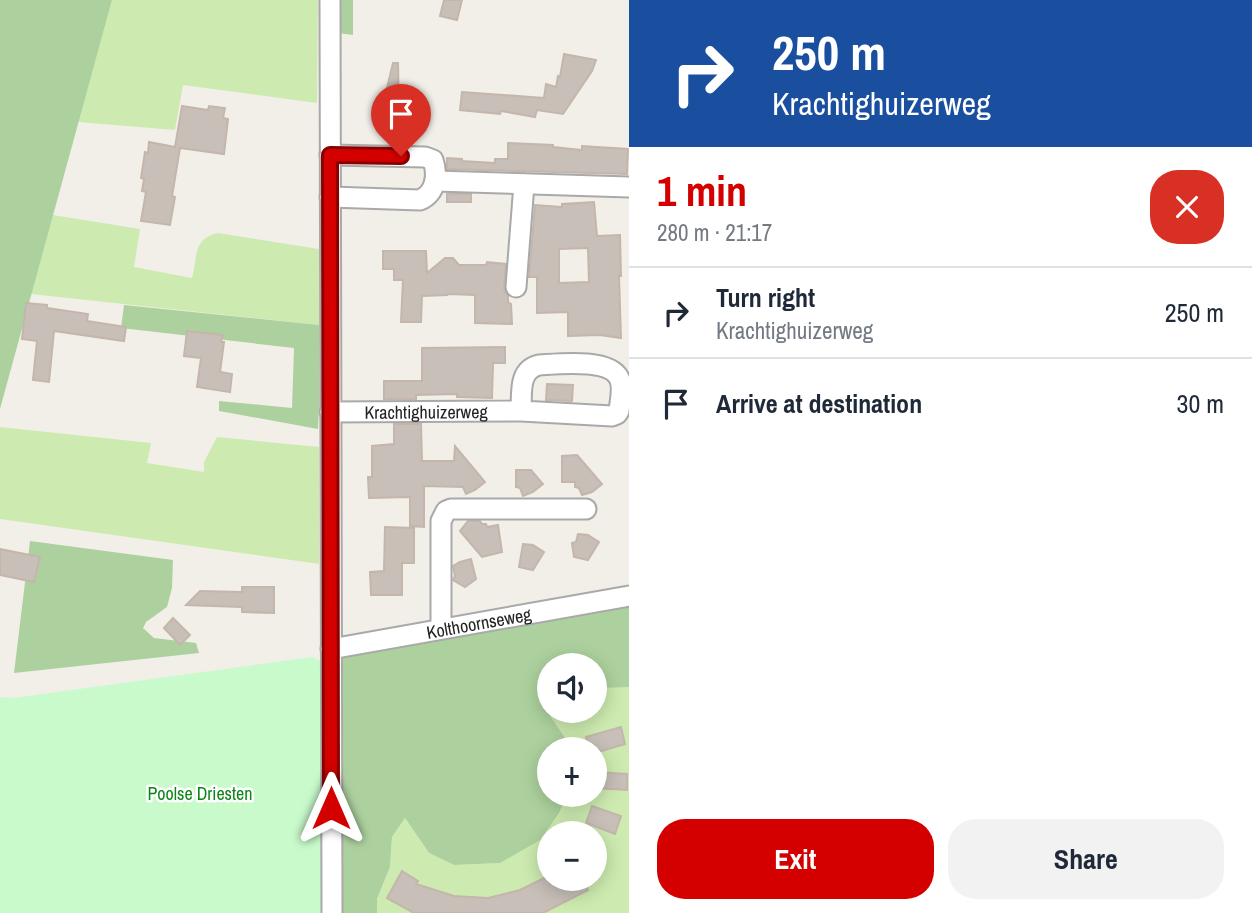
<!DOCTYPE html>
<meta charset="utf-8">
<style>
body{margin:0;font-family:"Archivo Narrow",sans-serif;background:#f2f2f3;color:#1f2937;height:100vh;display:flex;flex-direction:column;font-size:26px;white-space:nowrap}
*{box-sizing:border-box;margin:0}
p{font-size:23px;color:#747a83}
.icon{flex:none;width:38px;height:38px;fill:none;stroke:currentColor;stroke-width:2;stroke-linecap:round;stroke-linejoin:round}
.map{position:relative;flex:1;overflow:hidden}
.sheet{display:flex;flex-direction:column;background:#fff;width:623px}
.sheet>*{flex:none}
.top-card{background:#1a4fa0;color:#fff;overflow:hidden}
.tools{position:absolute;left:537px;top:653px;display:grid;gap:14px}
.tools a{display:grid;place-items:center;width:70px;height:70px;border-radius:50%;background:#fff;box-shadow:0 4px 18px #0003;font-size:35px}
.pin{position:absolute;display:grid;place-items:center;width:60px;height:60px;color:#fff;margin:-72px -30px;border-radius:50% 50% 50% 0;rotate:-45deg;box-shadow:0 0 7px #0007}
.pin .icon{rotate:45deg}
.me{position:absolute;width:77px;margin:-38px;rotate:0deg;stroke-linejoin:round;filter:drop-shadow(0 0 5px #0008)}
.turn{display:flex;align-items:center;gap:24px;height:147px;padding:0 28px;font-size:32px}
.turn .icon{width:91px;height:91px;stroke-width:2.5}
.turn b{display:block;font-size:49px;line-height:60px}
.round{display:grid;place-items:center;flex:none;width:74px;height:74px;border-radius:28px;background:#f2f2f3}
.head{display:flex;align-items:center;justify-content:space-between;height:119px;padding:0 28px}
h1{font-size:42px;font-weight:800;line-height:52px;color:#d40000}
.action{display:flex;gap:14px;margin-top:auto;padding:14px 28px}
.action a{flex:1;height:80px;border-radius:28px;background:#d40000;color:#fff;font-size:28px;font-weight:800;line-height:80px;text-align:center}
.action a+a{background:#f2f2f3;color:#1f2937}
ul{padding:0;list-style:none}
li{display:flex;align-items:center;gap:21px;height:91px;padding:0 28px;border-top:2px solid #e0e1e3}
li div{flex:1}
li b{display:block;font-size:26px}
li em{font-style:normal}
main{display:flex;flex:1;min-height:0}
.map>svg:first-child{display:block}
</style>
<main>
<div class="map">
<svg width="629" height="913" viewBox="0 0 629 913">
<rect width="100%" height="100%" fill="#f2efe9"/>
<g fill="#cdebb0" fill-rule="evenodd">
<polygon points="112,0 318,0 317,103 183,85 175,130 78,122"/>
<path d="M 53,215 L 140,229 L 134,267 L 192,278 C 198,257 192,239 218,233 L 319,249 L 319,325 L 31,294 Z"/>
<polygon points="0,427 151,443 147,463 204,472 204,462 217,437 319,447 319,564 0,519"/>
<path d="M 625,686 L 629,687 L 629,913 L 377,913 L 377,900 L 390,867 L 392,837 L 405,818 L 429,853 L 454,865 L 500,863 L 559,813 L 567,795 L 595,794 L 595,749 L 568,749 L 566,739 L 544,707 L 549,700 L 550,710 L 595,710 L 595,688 ZM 550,833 L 595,833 L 595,878 L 550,878 Z"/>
</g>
<g fill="#add19e">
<polygon points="0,0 112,0 0,409"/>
<polygon points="337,0 353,0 353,35 337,33"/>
<polygon points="124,305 319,325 319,405 318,429 219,411 219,401 292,408 294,348 121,328"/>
<polygon points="30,541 173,560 172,588 167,607 146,622 143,628 154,638 196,643 199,653 14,673"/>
<polygon points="629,600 629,687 595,688 595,665 550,665 549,700 544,707 566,739 568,749 550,749 550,794 567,795 559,813 540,840 500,863 454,865 429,853 405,818 392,837 390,867 377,899 377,913 341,913 337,651 517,626"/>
</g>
<polygon fill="#c8facc" points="312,657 324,663 323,913 0,913 0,697 13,698"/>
<g fill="#c7bfb8" stroke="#c4b6ab" stroke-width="2" fill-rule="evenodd">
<polygon points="444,0 462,0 457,20 440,16"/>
<polygon points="564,54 596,60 592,71 563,114 537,110 535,117 501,111 500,114 460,110 462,92 544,98 546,84 556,87 558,76 560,77"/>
<polygon points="393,63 398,63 399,115 393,115 393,125 380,126 379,96 385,96"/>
<polygon points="182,106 208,110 209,106 225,108 223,118 228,119 224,154 180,148 172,196 175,197 170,225 141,221 146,192 142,191 144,179 141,178 145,152 148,153 149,142 175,147"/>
<polygon points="508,143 553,145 553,147 582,150 582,146 628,149 627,174 447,169 447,158 462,159 462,161 495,163 495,159 508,159"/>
<rect x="447" y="194" width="24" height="8"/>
<path d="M 594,202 L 597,236 L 620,235 L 621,276 L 619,276 L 621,338 L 600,335 L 568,336 L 568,312 L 537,313 L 537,277 L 529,277 L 535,205 L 562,207 L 562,204 ZM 588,248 L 589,282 L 559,283 L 559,249 Z"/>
<polygon points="383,251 426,251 427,273 445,258 453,258 459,265 486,265 487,262 506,264 504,287 505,292 508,296 508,302 511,304 512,324 475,323 475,295 447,294 447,295 422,296 421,322 401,322 403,280 394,280 394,269 383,269"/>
<polygon points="26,303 47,305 47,308 88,314 87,321 126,327 124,341 54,331 49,382 33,380 37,341 22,339"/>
<polygon points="187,331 223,335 221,342 224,342 220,372 232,374 230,392 197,387 201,358 184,356"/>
<polygon points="505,347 505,363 493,363 492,398 457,397 457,394 416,395 416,399 384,399 384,381 422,381 422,348"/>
<polygon points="547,384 573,385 572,401 546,400"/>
<polygon points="394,424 421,424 422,461 454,461 455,446 485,482 475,490 466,494 463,487 424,486 424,527 410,526 410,497 369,498 368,477 372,477 372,446 394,444"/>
<polygon points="577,455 602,484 592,492 582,495 579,488 575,487 575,482 562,482 562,456"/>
<polygon points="516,470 531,470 543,484 533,492 523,496 520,488 516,487"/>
<polygon points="468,521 480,521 482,524 486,524 487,527 498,525 502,552 482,557 460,531"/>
<polygon points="385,527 414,528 414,563 402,563 402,595 371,595 370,572 384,571"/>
<polygon points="578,534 588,535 599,542 588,560 574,557 572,543 576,542"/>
<polygon points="523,544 533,545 544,552 533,570 519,567"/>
<polygon points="0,549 40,557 34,582 0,575"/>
<polygon points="471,559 476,579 465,587 453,580 455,576 453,566 460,562"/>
<polygon points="242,587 274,587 274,613 242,612 242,607 186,605 200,591 242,592"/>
<polygon points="173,618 190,635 180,645 164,628"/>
<polygon points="621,727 625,744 595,753 595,749 589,749 586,737"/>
<polygon points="595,772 627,774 627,790 595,788"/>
<polygon points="592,806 621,816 615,834 586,823"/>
<polygon points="402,871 418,881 416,884 454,896 488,898 520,890 544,878 582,878 588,890 543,913 414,913 387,898"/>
</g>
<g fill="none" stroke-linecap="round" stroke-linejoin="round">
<g stroke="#a9a9a9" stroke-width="23">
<g id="street">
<polyline points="330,0 332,913"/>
<path d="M 330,155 L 425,157 L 433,160 C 438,175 436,193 420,200 L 330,197"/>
<polyline points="435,181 629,187"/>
<polyline points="516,287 524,184"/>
<path id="s1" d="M 330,412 L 521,411 L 612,416 L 617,414 L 619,411 C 620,400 624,387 619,378 C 609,358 558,364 539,365 C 518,370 522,393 521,411"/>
<polyline points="441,628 441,521 446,511 451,509 586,509"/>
<path id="s2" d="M 331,649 L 629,596"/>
</g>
</g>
<use href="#street" stroke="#fff" stroke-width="19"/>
</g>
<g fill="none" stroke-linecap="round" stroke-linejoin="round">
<g stroke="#8a0000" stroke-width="18">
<polyline id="route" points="331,808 330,155 401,156"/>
</g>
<use href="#route" stroke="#d40000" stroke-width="12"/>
</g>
<g text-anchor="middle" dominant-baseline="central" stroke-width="5" stroke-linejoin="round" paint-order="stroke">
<g font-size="18" fill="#222" stroke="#fff">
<text stroke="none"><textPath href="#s1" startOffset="96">Krachtighuizerweg</textPath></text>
<text stroke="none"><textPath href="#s2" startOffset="150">Kolthoornseweg</textPath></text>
</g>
<g font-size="18" fill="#0c8416" stroke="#fff">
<text x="200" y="793">Poolse Driesten</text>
</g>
</g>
</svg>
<div class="tools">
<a><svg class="icon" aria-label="sound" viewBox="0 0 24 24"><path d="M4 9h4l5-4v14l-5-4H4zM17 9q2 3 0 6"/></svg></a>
<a>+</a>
<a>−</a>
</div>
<div class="pin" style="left:401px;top:156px;background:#d93025"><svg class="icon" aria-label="arrive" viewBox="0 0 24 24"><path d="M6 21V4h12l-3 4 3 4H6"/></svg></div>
<svg class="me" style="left:331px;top:808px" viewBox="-20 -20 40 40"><path d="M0-17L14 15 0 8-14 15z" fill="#d40000" stroke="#fff" stroke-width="4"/></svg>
</div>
<section class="sheet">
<div class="top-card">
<div class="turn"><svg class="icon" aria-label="right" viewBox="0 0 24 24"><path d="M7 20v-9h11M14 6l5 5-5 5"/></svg><div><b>250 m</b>Krachtighuizerweg</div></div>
</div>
<div class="head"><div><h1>1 min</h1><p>280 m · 21:17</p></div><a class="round" style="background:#d93025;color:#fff"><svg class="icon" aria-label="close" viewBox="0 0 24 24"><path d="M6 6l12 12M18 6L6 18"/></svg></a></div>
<ul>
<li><svg class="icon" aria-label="right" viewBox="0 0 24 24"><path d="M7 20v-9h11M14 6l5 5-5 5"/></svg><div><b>Turn right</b><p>Krachtighuizerweg</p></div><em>250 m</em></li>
<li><svg class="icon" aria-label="arrive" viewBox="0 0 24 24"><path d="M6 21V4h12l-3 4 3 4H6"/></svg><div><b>Arrive at destination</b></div><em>30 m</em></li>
</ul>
<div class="action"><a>Exit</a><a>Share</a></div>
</section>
</main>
